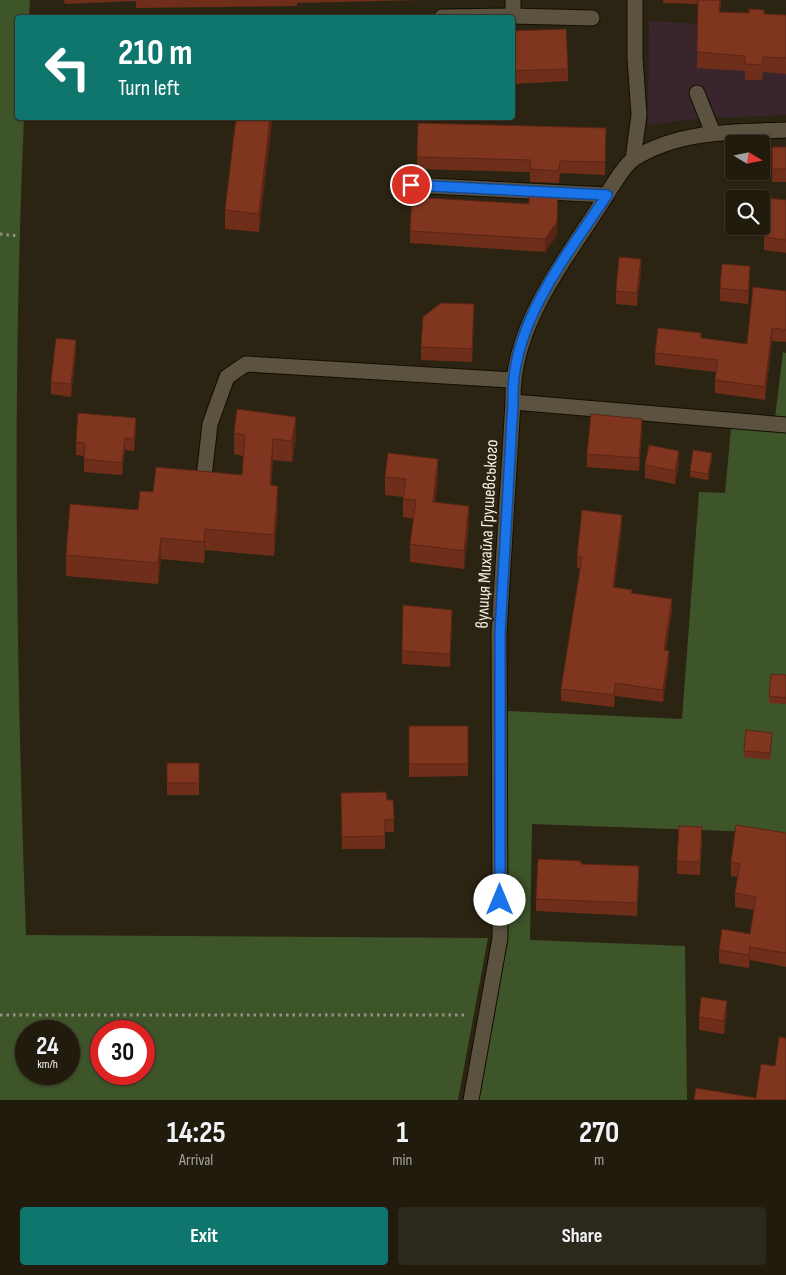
<!DOCTYPE html>
<meta charset="utf-8">
<style>
body{margin:0;font-family:"Sofia Sans Condensed",sans-serif;background:#2d281c;color:#f1f3f6;height:100vh;display:flex;flex-direction:column;font-size:19px;white-space:nowrap}
*{box-sizing:border-box;margin:0}
p{font-size:16px;color:#a2a19e}
.icon{flex:none;width:28px;height:28px;fill:none;stroke:currentColor;stroke-width:2;stroke-linecap:round;stroke-linejoin:round}
.map{position:relative;height:1100px;overflow:hidden}
.drawer{display:flex;flex-direction:column;background:#211b0e;flex:1}
.drawer>*{flex:none}
.guide{position:absolute;left:15px;top:15px;width:500px;height:105px;border-radius:5px;box-shadow:0 1px 4px #0004,0 0 0 1px #3e392e;background:#0f766e;color:#fff;overflow:hidden}
.needle{width:32px;rotate:100deg}
.fabs{position:absolute;left:725px;top:135px;display:grid;gap:10px}
.fabs a{display:grid;place-items:center;width:45px;height:45px;border-radius:5px;background:#211b0e;box-shadow:0 1px 4px #0004,0 0 0 1px #3e392e;font-size:25px}
.speed{position:absolute;left:15px;top:1020px;display:flex;gap:10px;font-size:25px;font-weight:700;text-align:center}
.speed>*{display:grid;place-content:center;width:65px;height:65px;border-radius:50%;background:#211b0e;box-shadow:0 1px 4px #0004,0 0 0 1px #3e392e;line-height:1}
.speed small{font-size:12px;font-weight:400}
.speed .limit{border:8px solid #d22;background:#fff;color:#111}
.pin{position:absolute;display:grid;place-items:center;width:42px;height:42px;color:#fff;margin:-21px;border:2px solid #fff;border-radius:50%;box-shadow:0 1px 5px #0007}
.me{position:absolute;width:55px;margin:-28px;rotate:0deg;stroke-linejoin:round;filter:drop-shadow(0 0 4px #0008)}
.turn{display:flex;align-items:center;gap:18px;height:105px;padding:0 20px;font-size:22px}
.turn .icon{width:65px;height:65px;stroke-width:2.5}
.turn b{display:block;font-size:35px;line-height:42px}
.eta{display:flex;justify-content:space-evenly;align-items:center;height:85px;text-align:center}
.eta b{font-size:30px;font-weight:700;line-height:35px}
.cta{display:flex;gap:10px;margin-top:auto;padding:10px 20px}
.cta a{flex:1;height:58px;border-radius:5px;background:#0f766e;color:#fff;font-size:20px;font-weight:700;line-height:58px;text-align:center}
.cta a+a{background:#2d281c;color:#f1f3f6}
.map>svg:first-child{display:block}
</style>
<div class="map">
<svg width="786" height="1100" viewBox="0 0 786 1100">
<rect width="100%" height="100%" fill="#2c2413"/>
<polygon fill="#39262d" points="649,21 786,29 786,115 696,119 648,125"/>
<g fill="#3e5429" fill-rule="evenodd">
<path d="M 0,0 L 30,0 L 29,17 L 18,18 L 18,118 L 24,118 C 12,390 16,663 26,935 L 488,938 L 458,1100 L 0,1100 ZM 26,1031 L 69,1031 L 69,1074 L 26,1074 ZM 101,1031 L 144,1031 L 144,1074 L 101,1074 Z"/>
<polygon points="783,352 786,353 786,419 775,418"/>
<polygon points="731,428 786,432 786,833 532,824 530,940 685,946 687,1100 479,1100 507,945 506,711 682,719 699,492 725,493"/>
</g>
<g fill="none" stroke-linecap="round" stroke-linejoin="round">
<g stroke="#140d01" stroke-width="17">
<g id="minor">
<polyline points="513,0 513,16 592,18"/>
<polyline points="442,17 513,16"/>
<polyline points="697,93 713,133"/>
<polyline points="633,159 639,115 635,58 635,0"/>
<polyline points="411,185 607,195"/>
<polyline points="513,402 786,425"/>
<polyline points="204,477 210,424 227,377 246,364 512,380"/>
<path d="M 471,1100 L 500,938 L 499,632 L 513,402 C 511,328 561,266 599,207 C 607,195 623,165 635,158 C 680,130 735,132 786,130"/>
</g>
</g>
<g stroke="#989184" stroke-width="3" stroke-dasharray="2.5 4" stroke-linecap="butt">
<polyline points="0,234 19,236"/>
<polyline points="0,1015 467,1015"/>
</g>
<use href="#minor" stroke="#5b5340" stroke-width="15"/>
</g>
<g fill="#6e2e1a">
<polygon points="64,0 420,0 297,3 297,6 136,8 136,1 65,4"/>
<polygon points="663,0 721,0 720,12 786,15 786,74 763,72 762,80 745,80 745,71 697,68 698,4 663,3"/>
<polygon points="512,31 568,69 568,81 512,84"/>
<polygon points="272,118 259,232 225,229 225,210"/>
<polygon points="418,123 606,128 605,175 560,173 559,183 530,182 530,172 417,169"/>
<rect x="772" y="147" width="14" height="35"/>
<polygon points="786,200 786,253 764,250 764,237"/>
<polygon points="558,202 557,235 545,252 410,243 410,231 529,204"/>
<polygon points="641,272 637,306 616,304 616,291"/>
<polygon points="750,279 748,304 720,301 720,288"/>
<polygon points="786,291 786,342 772,341 765,400 715,393 715,380 716,372 655,365 655,353 701,338 747,344"/>
<polygon points="474,317 472,362 421,360 421,347"/>
<polygon points="76,353 71,397 51,394 51,382"/>
<polygon points="136,431 134,451 125,450 122,475 84,472 84,456 76,455 76,442"/>
<polygon points="642,431 639,471 587,467 587,454"/>
<polygon points="234,433 296,438 292,462 273,460 271,486 278,507 274,556 205,550 204,563 161,559 158,584 66,576 66,555 138,510 153,492 242,475 243,456 234,454"/>
<polygon points="712,459 708,480 690,477 690,471"/>
<polygon points="679,464 675,484 645,478 645,465"/>
<polygon points="385,477 438,478 435,502 469,524 464,569 410,562 410,544 414,519 403,517 403,497 385,495"/>
<polygon points="622,527 614,587 632,594 672,611 666,650 669,663 663,702 615,696 614,707 561,701 561,689 580,569 577,568 577,556"/>
<polygon points="452,622 450,667 402,664 402,651"/>
<polygon points="786,675 786,704 769,703 769,696"/>
<polygon points="409,726 468,726 468,776 409,777"/>
<polygon points="772,739 770,760 744,757 744,751"/>
<rect x="167" y="763" width="32" height="32"/>
<polygon points="341,793 387,800 393,800 394,832 385,832 385,849 342,849"/>
<polygon points="786,833 786,967 750,960 749,968 719,963 719,950 750,934 754,910 735,907 735,893 738,877 731,876 731,862"/>
<polygon points="702,839 700,875 677,874 677,861"/>
<polygon points="581,864 639,879 637,916 536,911 536,899"/>
<polygon points="727,1014 724,1034 699,1030 699,1017"/>
</g>
<g fill="#5a2515">
<polygon points="270,118 272,118 272,122 259,232 259,214"/>
<polygon points="558,189 557,235 545,252 545,239"/>
<polygon points="641,259 641,272 637,306 637,293"/>
<polygon points="750,266 750,279 748,304 748,291"/>
<polygon points="474,304 474,317 472,362 472,349"/>
<polygon points="772,328 772,341 765,400 765,387"/>
<polygon points="76,340 76,353 71,397 71,384"/>
<polygon points="296,417 296,438 292,462 292,441"/>
<polygon points="136,418 136,431 134,451 134,439"/>
<polygon points="642,419 642,431 639,471 639,458"/>
<polygon points="125,438 125,450 122,475 122,463"/>
<polygon points="273,439 273,460 270,506 270,485"/>
<polygon points="679,451 679,464 675,484 675,471"/>
<polygon points="712,453 712,459 708,480 708,474"/>
<polygon points="438,459 438,478 433,520 433,502"/>
<polygon points="278,486 278,507 274,556 274,535"/>
<polygon points="469,506 469,524 464,569 464,551"/>
<polygon points="622,515 622,527 613,599 613,587"/>
<polygon points="205,529 205,550 204,563 204,542"/>
<polygon points="161,538 161,559 158,584 158,563"/>
<polygon points="672,599 672,611 664,662 664,650"/>
<polygon points="669,651 669,663 663,702 663,690"/>
<polygon points="615,683 615,696 614,707 614,695"/>
<polygon points="750,947 750,960 749,968 749,955"/>
<polygon points="727,1001 727,1014 724,1034 724,1021"/>
</g>
<g fill="#80351e" stroke="#5a2515">
<polygon points="698,0 720,0 719,12 749,13 749,9 764,10 764,14 786,15 786,58 763,57 762,65 745,64 745,56 697,52"/>
<polygon points="566,29 568,69 512,71 512,31"/>
<polygon points="236,118 270,118 259,214 225,210"/>
<polygon points="418,123 606,128 605,162 560,161 559,171 530,169 531,160 417,157"/>
<rect x="772" y="147" width="14" height="22"/>
<polygon points="529,188 558,189 557,222 545,239 410,231 412,197 529,204"/>
<polygon points="768,198 786,200 786,240 764,237"/>
<polygon points="619,257 641,259 637,293 616,291"/>
<polygon points="722,264 750,266 748,291 720,288"/>
<polygon points="753,287 786,291 786,330 772,328 765,387 715,380 718,360 655,353 658,328 701,333 701,338 747,344"/>
<polygon points="441,303 474,304 472,349 421,347 423,317"/>
<polygon points="56,338 76,340 71,384 51,382"/>
<polygon points="237,409 296,417 292,441 273,439 270,485 278,486 274,535 205,529 204,542 161,538 158,563 66,555 70,504 138,510 140,491 153,492 156,467 242,475 245,435 234,433"/>
<polygon points="78,413 136,418 134,439 125,438 122,463 84,459 85,443 76,442"/>
<polygon points="591,414 642,419 639,458 587,454"/>
<polygon points="649,445 679,451 675,471 645,465"/>
<polygon points="693,450 712,453 708,474 690,471"/>
<polygon points="388,453 438,459 433,502 469,506 464,551 410,544 416,500 403,499 406,479 385,477"/>
<polygon points="582,510 622,515 613,587 632,590 631,593 672,599 664,650 669,651 663,690 615,683 614,695 561,689 582,557 577,556"/>
<polygon points="403,605 452,610 450,654 402,651"/>
<polygon points="771,674 786,675 786,698 769,696"/>
<rect x="409" y="726" width="59" height="38"/>
<polygon points="746,730 772,733 770,753 744,751"/>
<rect x="167" y="763" width="32" height="20"/>
<polygon points="386,792 387,800 393,800 394,819 385,820 385,836 342,837 341,793"/>
<polygon points="736,825 786,833 786,953 750,947 749,955 719,950 722,929 750,934 756,897 735,893 740,864 731,862"/>
<polygon points="679,826 702,827 700,862 677,861"/>
<polygon points="538,859 581,861 581,864 639,866 637,903 536,899"/>
<polygon points="701,997 727,1001 724,1021 699,1017"/>
<polygon points="779,1037 786,1038 786,1100 694,1100 696,1088 756,1098 761,1064 775,1066"/>
</g>
<g fill="none" stroke-linecap="round" stroke-linejoin="round">
<g stroke="#114b97" stroke-width="12">
<path id="route" d="M 411,185 L 607,195 C 566,257 510,324 513,402 L 500,632 L 500,900"/>
</g>
<use href="#route" stroke="#1a73e8" stroke-width="9"/>
</g>
<g text-anchor="middle" dominant-baseline="central" stroke-width="5" stroke-linejoin="round" paint-order="stroke">
<g font-size="18" fill="#f3eee3" stroke="#2c2413">
<text transform="translate(487 534) rotate(-87)">вулиця Михайла Грушевського</text>
</g>
</g>
</svg>
<div class="fabs">
<a><svg class="needle" viewBox="-14 -14 28 28"><path d="M0-13l5 13h-10z" fill="#e53935"/><path d="M0 13l5-13h-10z" fill="#a2a19e"/></svg></a>
<a><svg class="icon" aria-label="search" viewBox="0 0 24 24"><circle cx="10" cy="10" r="6"/><path d="M15 15l6 6"/></svg></a>
</div>
<div class="speed"><div>24<small>km/h</small></div><div class="limit">30</div></div>
<div class="pin" style="left:411px;top:185px;background:#d93025"><svg class="icon" aria-label="arrive" viewBox="0 0 24 24"><path d="M6 21V4h12l-3 4 3 4H6"/></svg></div>
<svg class="me" style="left:500px;top:900px" viewBox="-20 -20 40 40"><circle r="19" fill="#fff"/><path d="M0-13L10 11 0 6-10 11z" fill="#1a73e8"/></svg>
<div class="guide">
<div class="turn"><svg class="icon" aria-label="left" viewBox="0 0 24 24"><path d="M17 20v-9H6M10 6l-5 5 5 5"/></svg><div><b>210 m</b>Turn left</div></div>
</div>
</div>
<section class="drawer">
<div class="eta">
<div><b>14:25</b><p>Arrival</p></div>
<div><b>1</b><p>min</p></div>
<div><b>270</b><p>m</p></div>
</div>
<div class="cta"><a>Exit</a><a>Share</a></div>
</section>
